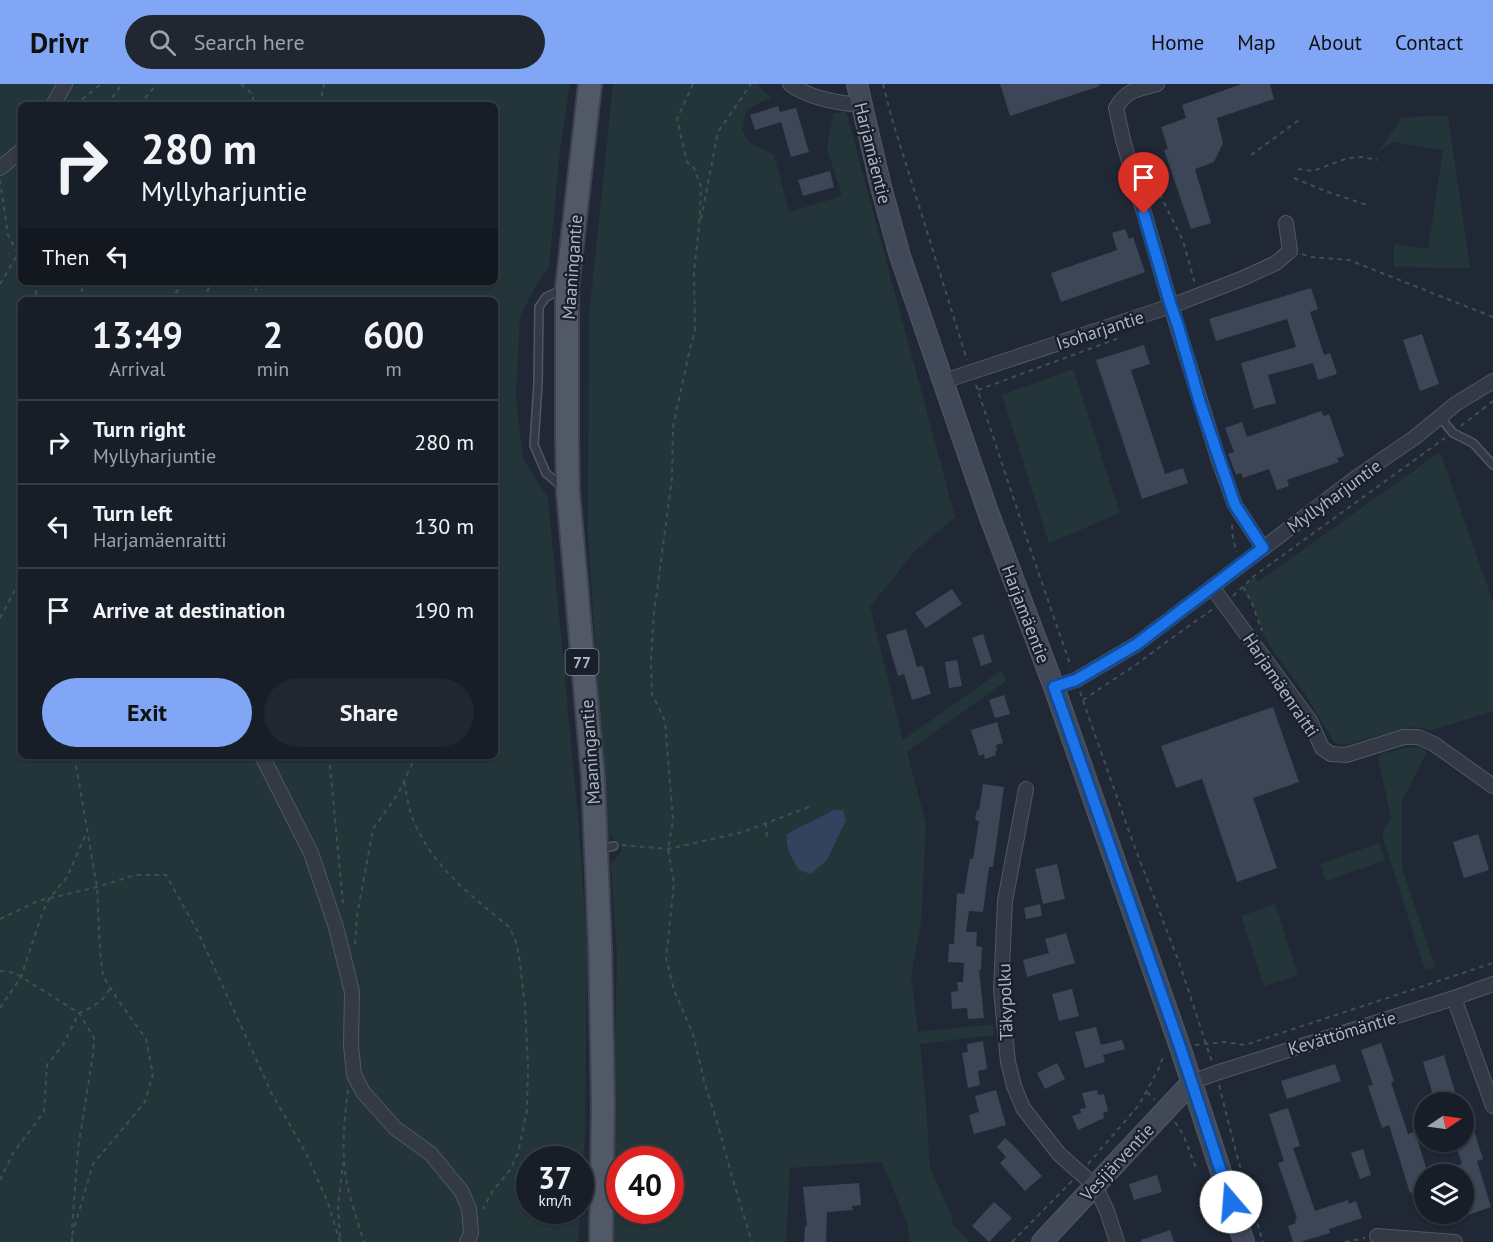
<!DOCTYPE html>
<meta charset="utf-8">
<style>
body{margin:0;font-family:"PT Sans",sans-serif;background:#212730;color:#f1f3f6;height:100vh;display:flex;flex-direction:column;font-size:22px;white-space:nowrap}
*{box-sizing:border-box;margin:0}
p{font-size:20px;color:#9fa2a8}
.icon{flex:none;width:33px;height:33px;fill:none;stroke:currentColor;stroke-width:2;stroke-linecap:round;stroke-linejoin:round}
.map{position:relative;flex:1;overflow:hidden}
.drawer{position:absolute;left:18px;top:213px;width:480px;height:462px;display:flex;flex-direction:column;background:#181e28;border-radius:9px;box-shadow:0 2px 4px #0004,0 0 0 2px #363c45}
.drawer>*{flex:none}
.hud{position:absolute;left:18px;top:18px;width:480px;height:183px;border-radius:9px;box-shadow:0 2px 4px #0004,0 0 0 2px #363c45;background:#181e28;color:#f1f3f6;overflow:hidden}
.needle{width:39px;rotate:77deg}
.controls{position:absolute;left:1414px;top:1008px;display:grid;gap:12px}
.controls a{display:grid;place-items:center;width:60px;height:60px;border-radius:50%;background:#181e28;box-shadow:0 2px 4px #0004,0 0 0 2px #363c45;font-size:30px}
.speed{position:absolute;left:516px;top:1062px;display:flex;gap:12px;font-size:30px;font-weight:700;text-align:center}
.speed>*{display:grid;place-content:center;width:78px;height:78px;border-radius:50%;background:#181e28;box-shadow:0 2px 4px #0004,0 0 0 2px #363c45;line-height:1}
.speed small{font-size:15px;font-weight:400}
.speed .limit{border:9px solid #d22;background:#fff;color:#111}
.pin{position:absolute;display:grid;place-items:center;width:51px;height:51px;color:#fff;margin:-62px -26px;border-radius:50% 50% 50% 0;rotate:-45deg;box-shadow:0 0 6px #0007}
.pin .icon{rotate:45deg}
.me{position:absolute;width:66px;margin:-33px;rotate:342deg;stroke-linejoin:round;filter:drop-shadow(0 0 4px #0008)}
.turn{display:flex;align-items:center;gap:21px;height:126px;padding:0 24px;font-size:27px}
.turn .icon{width:78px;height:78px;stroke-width:2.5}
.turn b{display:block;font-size:42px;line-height:51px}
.then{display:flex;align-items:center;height:57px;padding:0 24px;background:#0003;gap:12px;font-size:22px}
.eta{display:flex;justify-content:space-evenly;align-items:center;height:102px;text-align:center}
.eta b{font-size:36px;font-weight:600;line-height:42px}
.primary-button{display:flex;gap:12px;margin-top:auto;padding:12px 24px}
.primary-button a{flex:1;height:69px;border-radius:36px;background:#80a6f5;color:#111;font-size:24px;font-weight:600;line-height:69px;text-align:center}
.primary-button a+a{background:#212730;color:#f1f3f6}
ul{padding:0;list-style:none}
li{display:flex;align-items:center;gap:18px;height:84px;padding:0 24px;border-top:2px solid #363c45}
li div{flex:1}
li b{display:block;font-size:22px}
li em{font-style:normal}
header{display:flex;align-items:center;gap:36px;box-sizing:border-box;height:84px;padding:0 30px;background:#80a6f5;color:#111}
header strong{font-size:28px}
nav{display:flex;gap:33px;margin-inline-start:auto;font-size:21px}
.search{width:420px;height:54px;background:#212730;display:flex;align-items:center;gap:15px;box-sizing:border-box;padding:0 21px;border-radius:33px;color:#9fa2a8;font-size:22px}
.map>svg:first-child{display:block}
</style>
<header>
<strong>Drivr</strong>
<div class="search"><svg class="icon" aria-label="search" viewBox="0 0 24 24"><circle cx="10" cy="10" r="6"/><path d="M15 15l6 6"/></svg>Search here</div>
<nav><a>Home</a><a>Map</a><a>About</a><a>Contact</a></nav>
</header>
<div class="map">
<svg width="1493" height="1158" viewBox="0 0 1493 1158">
<rect width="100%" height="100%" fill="#202836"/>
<g fill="#233538" fill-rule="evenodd">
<path d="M 0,0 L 570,0 L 560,66 L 549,183 L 540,195 L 520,232 L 516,312 L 523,375 L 548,414 L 579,745 L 587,865 L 585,1055 L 581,1117 L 580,1076 L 530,1076 L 530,1126 L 580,1127 L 578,1158 L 0,1158 ZM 21,21 L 495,21 L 495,198 L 21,198 ZM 21,216 L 495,216 L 495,672 L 21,672 Z"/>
<path d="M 613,0 L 757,0 L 771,14 L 757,20 L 746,27 L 742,46 L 749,58 L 774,71 L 789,128 L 842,112 L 827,64 L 833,30 L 846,27 L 955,433 L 915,467 L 870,523 L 903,656 L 1002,586 L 1006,597 L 907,668 L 926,740 L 921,839 L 911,892 L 918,948 L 993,940 L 994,951 L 920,960 L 926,1020 L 930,1084 L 951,1130 L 953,1140 L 970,1158 L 910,1158 L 907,1139 L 882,1078 L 790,1084 L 786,1158 L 610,1158 L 617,875 L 611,780 L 622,767 L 620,761 L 607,749 L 588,447 L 589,232 ZM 833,726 L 843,726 L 846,736 L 810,790 L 800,787 L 790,772 L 787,749 L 821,734 ZM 620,1076 L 670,1076 L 670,1126 L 620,1126 Z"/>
<polygon points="1448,32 1470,184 1394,183 1394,160 1428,165 1443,66 1392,58 1378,68 1402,33"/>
<polygon points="1073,285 1120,429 1049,459 1002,311"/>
<polygon points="1440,368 1493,518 1493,627 1433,646 1413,643 1357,657 1348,661 1339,660 1334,658 1303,607 1271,564 1262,547 1252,519 1243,503 1254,492 1258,498"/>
<polygon points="1419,663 1427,668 1402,717 1402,784 1435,883 1425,886 1382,750 1391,733 1378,675 1381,670 1406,664"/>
<polygon points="1379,759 1385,776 1326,797 1320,780"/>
<polygon points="1275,820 1298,891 1264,902 1241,832"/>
</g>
<path fill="#33425d" d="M 833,726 L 843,726 L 846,736 L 827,776 L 811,790 L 800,787 C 792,776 785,764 787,750 C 802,741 818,736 833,726 Z"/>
<g fill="#3c4656">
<polygon points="1000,0 1099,0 1100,2 1010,32"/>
<polygon points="1242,0 1270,0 1274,15 1217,34 1223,59 1214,78 1195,85 1211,139 1191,145 1164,66 1168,65 1161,43 1186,34 1182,21"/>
<polygon points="778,22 780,28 796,24 809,68 791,73 781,38 755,46 750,31"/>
<polygon points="830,87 834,103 803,112 798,96"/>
<polygon points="1125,145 1129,155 1133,153 1145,188 1061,218 1051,189 1117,166 1112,149"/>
<polygon points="1311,204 1318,225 1310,228 1324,271 1330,269 1337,290 1318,296 1313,279 1268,291 1276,319 1254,325 1241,279 1296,263 1287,235 1216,257 1209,235"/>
<polygon points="1422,250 1439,300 1420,307 1403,256"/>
<polygon points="1144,261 1150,280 1131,286 1165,390 1183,384 1188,399 1142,415 1096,276"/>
<polygon points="1321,327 1324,332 1329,330 1344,372 1337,374 1339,378 1287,396 1289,402 1277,406 1269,385 1243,394 1241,389 1236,391 1228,370 1234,368 1225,344 1242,338 1247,353"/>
<polygon points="952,505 962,520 926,544 915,529"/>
<polygon points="906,545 917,583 923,582 931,610 912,616 904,590 898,592 886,551"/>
<polygon points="983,550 992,578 981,582 972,554"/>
<polygon points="957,576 962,602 949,604 945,578"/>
<polygon points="1004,611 1010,630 995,634 989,616"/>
<polygon points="1273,623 1299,698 1253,714 1277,784 1237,798 1202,695 1176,704 1161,662"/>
<polygon points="997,638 1003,659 996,661 997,667 995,667 996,671 985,675 984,670 979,672 971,646"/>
<polygon points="983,700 1004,703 993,783 989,783 983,828 969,827 966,848 977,848 976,862 982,863 981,886 979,886 984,934 968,935 967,924 952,925 951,908 958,907 957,898 963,898 964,879 948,878 949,860 954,860 957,809 964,810 970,775 973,775 979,737 975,736 977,726 979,727"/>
<polygon points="1478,750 1489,786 1464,794 1453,758"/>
<polygon points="1057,780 1065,815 1043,820 1035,785"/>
<polygon points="1040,820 1042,832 1026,835 1024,824"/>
<polygon points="1066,849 1075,879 1027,893 1023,876 1049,869 1045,855"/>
<polygon points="1072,905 1079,932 1059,937 1052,910"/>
<polygon points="1096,943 1101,961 1122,956 1125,965 1103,971 1105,978 1085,984 1075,948"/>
<polygon points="983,957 987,985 978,987 980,1001 968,1004 962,969 968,968 967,960"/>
<polygon points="1381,959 1394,997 1391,998 1408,1050 1415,1048 1428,1090 1425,1090 1425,1104 1410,1109 1389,1041 1382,1044 1368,1002 1373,1001 1361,966"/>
<polygon points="1444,971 1458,1018 1435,1018 1423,978"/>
<polygon points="1057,979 1065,995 1045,1005 1037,989"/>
<polygon points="1335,980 1341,997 1287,1015 1281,997"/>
<polygon points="996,1006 1006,1041 974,1050 969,1031 979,1028 975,1012"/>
<polygon points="1097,1006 1098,1011 1104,1010 1108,1027 1103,1029 1104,1034 1078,1046 1072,1032 1081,1029 1080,1025 1086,1024 1082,1009"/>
<polygon points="1466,1022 1483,1075 1477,1077 1491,1123 1468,1131 1464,1118 1464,1090 1436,1090 1435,1088 1462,1080 1455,1058 1464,1058 1464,1023"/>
<polygon points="1288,1024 1300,1062 1293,1064 1315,1127 1348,1116 1349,1120 1356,1117 1362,1134 1329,1145 1330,1149 1300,1158 1293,1158 1288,1142 1296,1139 1295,1135 1297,1134 1278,1079 1284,1077 1269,1030"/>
<polygon points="1005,1054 1016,1064 1042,1092 1025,1107 1000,1079 1006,1073 997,1063"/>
<polygon points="1363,1065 1371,1091 1360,1095 1351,1069"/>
<polygon points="1157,1091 1162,1108 1134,1116 1129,1100"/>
<polygon points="859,1099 861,1121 852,1122 853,1126 827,1128 826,1158 804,1158 805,1142 807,1142 803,1103"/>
<polygon points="994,1118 1012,1134 989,1158 972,1142"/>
<polygon points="1170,1146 1174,1158 1141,1158 1141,1156"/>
</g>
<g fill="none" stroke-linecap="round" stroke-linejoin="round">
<g stroke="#515764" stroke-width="10">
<g id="lane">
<polyline points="1440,333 1453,349 1473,359 1493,381"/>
<polyline points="562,403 546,389 534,361 538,299 539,223 546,213 562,206"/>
<polyline points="598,765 614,762"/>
</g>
</g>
<g stroke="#515764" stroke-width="16">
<g id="street">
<path d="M 790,0 C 809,14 837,19 861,21"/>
<path d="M 1157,0 C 1137,6 1127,5 1116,24 L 1123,56 L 1171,222 L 1218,374 L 1235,421 L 1263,464"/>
<polyline points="53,21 65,0"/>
<polyline points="0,84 21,67"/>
<polyline points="944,297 1171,222 1241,195 1276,179 1290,167 1286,139"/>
<polyline points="1212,503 1310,637 1322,664 1331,670 1346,671 1391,657 1404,653 1418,653 1434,660 1493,702"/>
<polyline points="1054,603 1076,596 1137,560 1357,393 1414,354 1457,319 1493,297"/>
<polyline points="262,672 311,769 336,843 352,908 351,961 354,991 363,1008 395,1044 431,1070 462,1108 469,1125 471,1149 467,1158"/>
<polyline points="1026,705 1005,817 1001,906 1008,978 1014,1002 1023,1024 1059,1070 1095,1102 1107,1127 1117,1158"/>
<polyline points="1454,914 1493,1022"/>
<polyline points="1192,998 1216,989 1454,914 1493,900"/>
<polyline points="1377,1152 1455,1158"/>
</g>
</g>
<g stroke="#515764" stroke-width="22">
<g id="secondary">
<polyline points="857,0 881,103 900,172 988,428 1054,603 1180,963 1244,1158"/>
<polyline points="1042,1158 1192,998"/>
</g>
</g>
<g stroke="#3d4350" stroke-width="26">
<polyline id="primary" points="590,0 567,204 567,354 568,408 593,693 600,862 603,1020 601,1158"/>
</g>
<g stroke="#3f5054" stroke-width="2" stroke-dasharray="4.5 4.5" stroke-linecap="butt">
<polyline points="241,0 253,11 253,21"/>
<polyline points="693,0 677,35 687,78 694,84 701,103 699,143 694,187 695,247 690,264 673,343 672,394 654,529 651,575 652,610 665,637 673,736 668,765 674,799 666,874 674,906 693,950 704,997 718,1041 732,1093 752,1158"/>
<polyline points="883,0 892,35 967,276"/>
<polyline points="75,21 101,0"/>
<polyline points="107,21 122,0"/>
<polyline points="139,21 157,0"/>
<polyline points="320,21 324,0"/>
<polyline points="1251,71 1299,36"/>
<polyline points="1144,78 1183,157 1195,200"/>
<polyline points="1298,85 1313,87 1348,74 1362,73 1377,76"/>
<polyline points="1294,94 1325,107 1370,122"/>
<polyline points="0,96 8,151 21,176"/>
<polyline points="701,135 718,48 751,0"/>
<polyline points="1302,170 1311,173 1349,176 1493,233"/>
<polyline points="32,198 39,216"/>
<polyline points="0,200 21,165"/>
<polyline points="78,216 85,198"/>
<polyline points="170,216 184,198"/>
<polyline points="204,216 211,198"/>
<polyline points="256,216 256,198"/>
<polyline points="976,301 1029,461 1071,583"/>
<polyline points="978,306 1119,254"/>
<polyline points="1461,342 1493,317"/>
<polyline points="1232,441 1233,456 1237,468"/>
<polyline points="1243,503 1252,519 1262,547"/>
<polyline points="1233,512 1254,492 1445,354"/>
<polyline points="0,534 13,510 21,488"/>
<polyline points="1080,608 1132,756 1180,881 1212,978"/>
<polyline points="1083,616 1137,580 1169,556 1213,525"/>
<polyline points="329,672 343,819"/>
<path d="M 404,698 C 407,710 408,724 413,735 C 431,782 472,812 509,843 L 515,855 L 519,872 L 525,922 L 528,982 L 527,1026 L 518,1069 L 510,1086 L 492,1108 L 483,1125"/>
<polyline points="766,739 767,753"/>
<polyline points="622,761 668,765 743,748 809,723"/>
<polyline points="0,835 38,817 97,803 135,791 166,791 198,848 272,1010 306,1069 328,1119 340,1158"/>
<polyline points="355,860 357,832 373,745 398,710 416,672"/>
<polyline points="0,887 15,889 79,929 94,954 93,970 78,1065 72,1145"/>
<polyline points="0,924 21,893 43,827 49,815 67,793 87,748"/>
<polyline points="1195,961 1224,958 1245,961 1493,879"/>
<polyline points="1219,1001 1237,1072 1263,1158"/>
<path d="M 348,1006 C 344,1035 341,1071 347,1100 C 351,1119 358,1139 364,1158"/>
<polyline points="1147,1008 1155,1016"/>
<polyline points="1175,1038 1183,1050 1196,1084"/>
<polyline points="1088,1080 1139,1021 1159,984 1164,970"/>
<path d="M 0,1096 L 13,1069 L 44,1028 L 47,981 L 63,961 L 79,929 C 92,924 104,917 110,904"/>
<polyline points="72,1151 93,1080 145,1018 153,990 146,955 118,916 103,892 100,867 97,803 76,681 76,672"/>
<polyline points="340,1153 338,1122 343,1078"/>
<polyline points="72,1158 72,1150"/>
<polyline points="1012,1158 1072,1097"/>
<polyline points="1345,1158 1365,1154"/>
</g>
<use href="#lane" stroke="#333a46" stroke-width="7"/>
<use href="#street" stroke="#333a46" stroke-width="14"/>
<use href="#secondary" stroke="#414959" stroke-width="20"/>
<use href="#primary" stroke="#515967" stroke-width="22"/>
</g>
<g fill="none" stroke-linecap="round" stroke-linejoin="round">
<g stroke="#114b97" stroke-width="15">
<polyline id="route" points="1144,130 1171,222 1178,242 1200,319 1235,421 1263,464 1137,560 1076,596 1054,603 1180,963 1231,1118"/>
</g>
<use href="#route" stroke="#1a73e8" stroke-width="10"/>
</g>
<g text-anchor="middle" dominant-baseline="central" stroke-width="4.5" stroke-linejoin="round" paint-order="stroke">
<rect fill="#191f2b" stroke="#818795" stroke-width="1.5" x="565.5" y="565" width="33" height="26" rx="4.5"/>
<g font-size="16" font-weight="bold" fill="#adb4c3">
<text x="582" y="578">77</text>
</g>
<g font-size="18" fill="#adb4c3" stroke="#191f2b">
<text transform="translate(873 69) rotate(76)">Harjamäentie</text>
<text transform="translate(572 183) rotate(-86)">Maaningantie</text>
<text transform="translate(1100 246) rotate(-18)">Isoharjantie</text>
<text transform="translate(1334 412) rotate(-36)">Myllyharjuntie</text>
<text transform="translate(1026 530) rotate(69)">Harjamäentie</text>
<text transform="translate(1281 601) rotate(56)">Harjamäenraitti</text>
<text transform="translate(590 668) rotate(-94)">Maaningantie</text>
<text transform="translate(1005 918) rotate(-92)">Täkypolku</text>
<text transform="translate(1342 949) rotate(-17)">Kevättömäntie</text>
<text transform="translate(1117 1078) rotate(-47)">Vesijärventie</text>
</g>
</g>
</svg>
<div class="controls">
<a><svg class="needle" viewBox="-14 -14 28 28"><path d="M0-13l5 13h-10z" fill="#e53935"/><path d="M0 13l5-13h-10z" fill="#9fa2a8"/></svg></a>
<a><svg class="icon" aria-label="layers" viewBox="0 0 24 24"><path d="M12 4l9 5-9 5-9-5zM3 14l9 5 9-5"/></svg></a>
</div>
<div class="speed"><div>37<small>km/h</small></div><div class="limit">40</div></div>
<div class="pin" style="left:1144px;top:130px;background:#d93025"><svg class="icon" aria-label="arrive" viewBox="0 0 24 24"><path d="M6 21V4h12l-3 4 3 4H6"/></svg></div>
<svg class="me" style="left:1231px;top:1118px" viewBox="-20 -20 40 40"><circle r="19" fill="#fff"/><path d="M0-13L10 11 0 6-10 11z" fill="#1a73e8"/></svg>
<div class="hud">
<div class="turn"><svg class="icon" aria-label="right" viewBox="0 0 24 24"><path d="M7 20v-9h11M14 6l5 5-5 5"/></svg><div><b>280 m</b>Myllyharjuntie</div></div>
<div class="then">Then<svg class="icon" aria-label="left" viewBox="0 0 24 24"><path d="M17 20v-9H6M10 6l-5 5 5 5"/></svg></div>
</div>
<section class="drawer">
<div class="eta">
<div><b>13:49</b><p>Arrival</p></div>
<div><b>2</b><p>min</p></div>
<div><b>600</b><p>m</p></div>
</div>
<ul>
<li><svg class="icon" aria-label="right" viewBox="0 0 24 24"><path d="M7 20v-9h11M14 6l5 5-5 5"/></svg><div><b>Turn right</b><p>Myllyharjuntie</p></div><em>280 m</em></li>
<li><svg class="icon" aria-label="left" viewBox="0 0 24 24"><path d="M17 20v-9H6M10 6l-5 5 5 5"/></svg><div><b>Turn left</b><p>Harjamäenraitti</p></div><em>130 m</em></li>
<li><svg class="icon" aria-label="arrive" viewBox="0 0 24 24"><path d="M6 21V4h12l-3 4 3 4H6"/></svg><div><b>Arrive at destination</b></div><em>190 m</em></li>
</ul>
<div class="primary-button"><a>Exit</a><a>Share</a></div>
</section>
</div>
